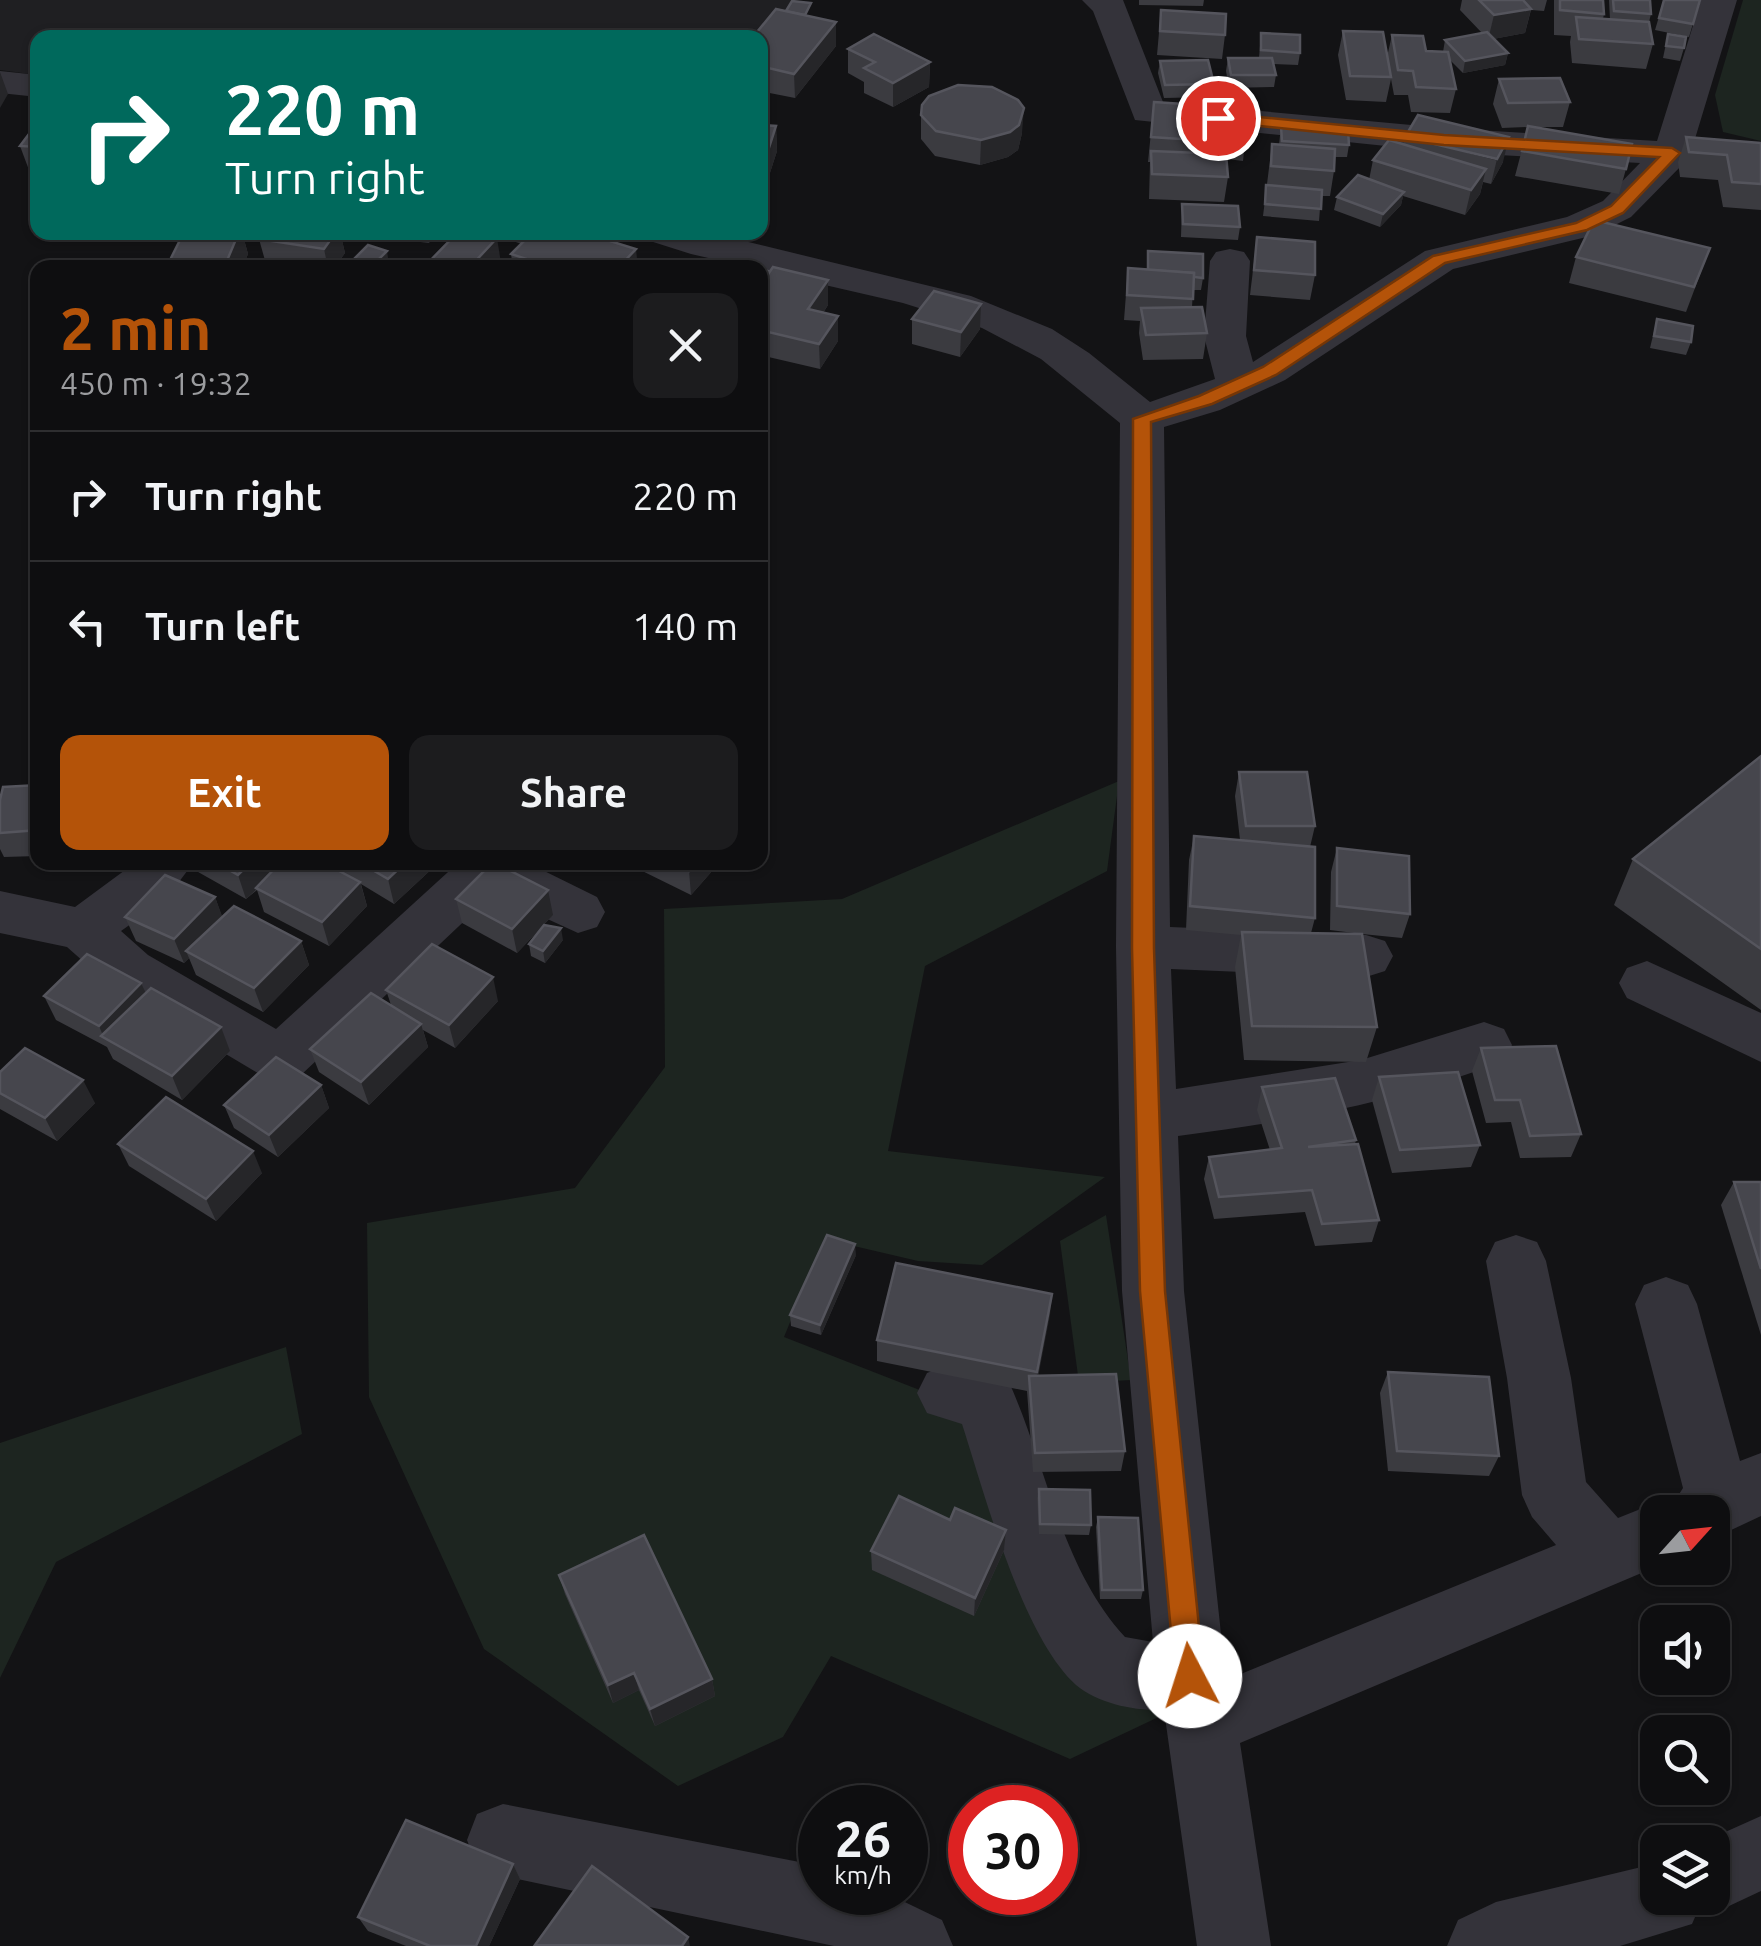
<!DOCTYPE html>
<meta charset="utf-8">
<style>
body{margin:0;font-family:Ubuntu,sans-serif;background:#1c1c1e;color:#f1f3f6;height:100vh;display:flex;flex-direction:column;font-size:38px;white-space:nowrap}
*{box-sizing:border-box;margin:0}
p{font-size:32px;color:#9b9c9f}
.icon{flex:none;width:55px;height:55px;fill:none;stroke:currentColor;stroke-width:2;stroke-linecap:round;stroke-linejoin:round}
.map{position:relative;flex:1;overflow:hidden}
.side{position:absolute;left:30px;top:260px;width:738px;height:610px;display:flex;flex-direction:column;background:#0e0e10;border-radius:20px;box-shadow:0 2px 8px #0004,0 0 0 2px #2e2e30}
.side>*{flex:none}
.banner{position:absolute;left:30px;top:30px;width:738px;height:210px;border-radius:20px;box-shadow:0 2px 8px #0004,0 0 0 2px #2e2e30;background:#00695c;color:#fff;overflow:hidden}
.needle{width:65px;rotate:63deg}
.buttons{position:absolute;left:1640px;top:1495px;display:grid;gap:20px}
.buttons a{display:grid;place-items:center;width:90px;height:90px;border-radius:20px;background:#0e0e10;box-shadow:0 2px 8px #0004,0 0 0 2px #2e2e30;font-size:50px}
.speed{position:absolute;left:798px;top:1785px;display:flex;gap:20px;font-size:50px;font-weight:700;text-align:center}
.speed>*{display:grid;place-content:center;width:130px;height:130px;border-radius:50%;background:#0e0e10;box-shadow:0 2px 8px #0004,0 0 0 2px #2e2e30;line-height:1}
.speed small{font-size:25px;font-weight:400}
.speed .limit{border:15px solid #d22;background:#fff;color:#111}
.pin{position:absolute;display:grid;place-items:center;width:85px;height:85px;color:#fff;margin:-42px;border:5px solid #fff;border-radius:50%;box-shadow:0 2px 10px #0007}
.me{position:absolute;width:110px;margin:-55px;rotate:355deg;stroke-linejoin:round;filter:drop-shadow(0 0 8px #0008)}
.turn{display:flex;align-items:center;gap:35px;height:210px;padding:0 30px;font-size:45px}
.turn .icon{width:130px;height:130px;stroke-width:2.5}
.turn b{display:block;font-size:70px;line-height:85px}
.round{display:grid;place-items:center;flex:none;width:105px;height:105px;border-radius:20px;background:#1c1c1e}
.headline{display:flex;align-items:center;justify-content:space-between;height:170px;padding:0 30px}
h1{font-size:60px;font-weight:700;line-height:75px;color:#b45309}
.cta{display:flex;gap:20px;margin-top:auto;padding:20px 30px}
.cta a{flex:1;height:115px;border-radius:20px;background:#b45309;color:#fff;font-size:40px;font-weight:700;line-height:115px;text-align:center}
.cta a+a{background:#1c1c1e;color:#f1f3f6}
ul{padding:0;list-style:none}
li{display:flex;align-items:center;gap:30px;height:130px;padding:0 30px;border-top:2px solid #2e2e30}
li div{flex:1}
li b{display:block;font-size:38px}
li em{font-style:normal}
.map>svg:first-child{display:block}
</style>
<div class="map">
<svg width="1761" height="1946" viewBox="0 0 1761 1946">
<rect width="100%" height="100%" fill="#131315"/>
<polygon fill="#1f1f22" points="0,0 795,0 760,38 38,38 37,75 0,70"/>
<g fill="#1d2520">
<polygon points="1743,0 1761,0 1761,141 1723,132 1715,95"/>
<polygon points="1119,781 1107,871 925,966 888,1151 1105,1177 982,1265 918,1261 824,1239 784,1337 976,1412 1097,1673 1167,1713 1070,1759 831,1656 783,1737 678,1786 484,1649 369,1397 367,1223 575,1188 665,1067 664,909 842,899"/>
<polygon points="1106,1215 1131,1380 1079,1383 1060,1241"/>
<polygon points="286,1347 302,1434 56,1562 0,1678 0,1443"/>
</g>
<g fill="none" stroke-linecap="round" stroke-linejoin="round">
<g fill="#34333a" fill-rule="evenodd">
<path d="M 1082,0 L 1123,0 L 1163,102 L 1444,128 L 1657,141 L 1701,0 L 1737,0 L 1694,142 L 1761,145 L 1761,169 L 1682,165 L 1631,217 L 1595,235 L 1453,269 L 1285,380 L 1220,410 L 1164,427 L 1170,927 L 1366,935 L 1385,941 L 1393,956 L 1385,971 L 1366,977 L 1171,969 L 1176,1089 L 1361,1060 L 1484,1022 L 1504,1029 L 1512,1045 L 1504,1061 C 1398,1102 1290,1122 1178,1136 L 1184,1291 L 1226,1680 L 1556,1545 L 1532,1517 L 1522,1495 L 1507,1378 L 1486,1261 L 1495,1242 L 1516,1235 L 1537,1242 L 1546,1261 L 1571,1378 L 1586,1482 L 1618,1518 L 1658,1502 L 1671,1507 L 1683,1488 L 1635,1304 L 1644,1285 L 1666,1277 L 1688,1285 L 1697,1304 L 1740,1461 L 1761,1453 L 1761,1516 L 1712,1539 L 1712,1512 L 1658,1512 L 1658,1566 L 1240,1743 L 1271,1946 L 1197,1946 L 1164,1710 C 1135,1711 1099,1704 1076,1685 C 1022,1636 985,1495 962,1424 L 927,1413 L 917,1393 L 927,1373 L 949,1364 L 1008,1380 C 1047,1465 1060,1566 1125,1637 L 1153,1642 L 1122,1291 L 1116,947 L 1120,423 L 1041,359 L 982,328 L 903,303 L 691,254 L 650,241 L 644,232 L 707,232 L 971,296 L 1052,329 L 1089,353 L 1150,402 L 1215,379 L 1204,336 L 1210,261 L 1216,252 L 1230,249 L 1244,252 L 1250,261 L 1246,336 L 1253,362 L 1425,251 L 1567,217 L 1603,201 L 1640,163 L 1444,152 L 1135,120 L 1093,11 Z"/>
<polygon points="0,71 38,75 38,97 0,93"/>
<polygon points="136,862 194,862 166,899 121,931 148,955 276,1029 459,862 526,862 597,897 605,912 597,927 578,933 493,894 301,1075 281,1082 261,1075 110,985 67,947 0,933 0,891 75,907"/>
<polygon points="1647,961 1761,1013 1761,1062 1627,998 1619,983 1627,968"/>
<polygon points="503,1804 820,1866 820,1892 884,1892 942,1920 953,1946 834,1946 503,1876 477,1866 467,1840 477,1814"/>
<polygon points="1761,1816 1761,1891 1712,1914 1699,1908 1692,1924 1620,1946 1447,1946 1458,1920 1496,1902 1658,1863 1658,1898 1712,1898 1712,1842 1703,1842"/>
</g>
</g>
<g fill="#3b3b40">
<polygon points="1139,0 1204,0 1203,6 1139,5"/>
<polygon points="1462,0 1547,0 1544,11 1531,10 1525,33 1493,39 1508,53 1505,65 1463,73 1450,60 1456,89 1450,113 1411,112 1408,95 1394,95 1391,79 1386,102 1346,100 1338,55 1343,31 1387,57 1392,35 1426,51 1443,52 1445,40 1482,33 1460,10"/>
<polygon points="1554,0 1603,0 1604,14 1603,19 1610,20 1609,0 1650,0 1651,14 1649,22 1653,44 1646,69 1572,63 1570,42 1571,36 1554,35"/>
<polygon points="1664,0 1700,0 1689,37 1655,30"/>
<polygon points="1161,10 1225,35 1222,59 1157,55"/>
<polygon points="811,16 836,22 836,46 795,98 760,91 760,38"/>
<polygon points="1261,33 1300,53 1298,65 1273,64 1276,75 1274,87 1229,88 1226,71 1228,58 1259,58"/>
<polygon points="1668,34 1684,48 1680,61 1663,58"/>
<polygon points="848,49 930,62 929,87 893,107 864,93 864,82 848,73"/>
<polygon points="1160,61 1214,84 1213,97 1164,98 1158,73"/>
<polygon points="1499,79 1570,102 1563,127 1534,127 1626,169 1619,194 1515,176 1528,127 1502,128 1493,104"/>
<polygon points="1154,102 1196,140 1194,152 1199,152 1204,121 1247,125 1243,161 1227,159 1228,177 1224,202 1149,199 1150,162 1148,162"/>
<polygon points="921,115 1022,133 1018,150 1008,157 980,165 935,156 921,139"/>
<polygon points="38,122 38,171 29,170 20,146"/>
<polygon points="760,125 776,126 777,151 768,179 760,179"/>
<polygon points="1281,126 1349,145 1347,157 1335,157 1334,171 1330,196 1321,196 1319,221 1263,216 1272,144 1279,145"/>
<polygon points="1405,137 1503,162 1491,184 1483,182 1480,194 1465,215 1403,196 1401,205 1380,227 1334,210 1337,197 1369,180 1373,160 1403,144"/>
<polygon points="1686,137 1761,143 1761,210 1723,207 1718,180 1680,177 1678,162"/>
<polygon points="1182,204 1240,227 1238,240 1181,237"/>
<polygon points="184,232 242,232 248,254 242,268 173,268 170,260"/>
<polygon points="259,232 340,232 345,253 334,268 290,268 266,264 259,239 264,233"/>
<polygon points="359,232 435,232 429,243 360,235"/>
<polygon points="502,232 594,232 595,236 638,268 513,268 511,254 522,244 503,238"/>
<polygon points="1257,237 1315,275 1310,300 1250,295"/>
<polygon points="1710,248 1686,312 1569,283 1576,257"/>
<polygon points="1148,251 1203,278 1201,290 1193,290 1192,307 1207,333 1203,359 1143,360 1139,333 1140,321 1124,320 1128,268 1147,270"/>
<polygon points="760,269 768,271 768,275 828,280 828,305 823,313 838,316 838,341 820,369 760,355"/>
<polygon points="912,319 980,329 960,357 912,344"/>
<polygon points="1657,319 1691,342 1686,355 1650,348"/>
<polygon points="1761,756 1761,1010 1614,905 1633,859"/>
<polygon points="1239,772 1315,826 1310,847 1315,918 1311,933 1362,934 1330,930 1331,872 1337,848 1410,914 1402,938 1362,934 1377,1027 1366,1062 1244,1060 1235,967 1241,935 1186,930 1189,860 1194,836 1240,840 1235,796"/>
<polygon points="38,785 38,856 4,857 0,849 0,800"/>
<polygon points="189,862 322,862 339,871 324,862 435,862 436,865 394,904 361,884 367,906 329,946 264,912 257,890 246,899 191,868"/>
<polygon points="624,862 720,862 691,895"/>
<polygon points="215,897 222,917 301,941 309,965 263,1012 196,975 189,958 184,963 136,941 125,917"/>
<polygon points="456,899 553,915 517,953 462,923"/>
<polygon points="563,940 545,963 531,956 529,944"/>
<polygon points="386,990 498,1001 455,1048 423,1030 428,1047 369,1105 319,1072 310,1049 391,1005"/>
<polygon points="146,993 230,1051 182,1100 113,1059 107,1047 56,1020 44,996"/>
<polygon points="1481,1048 1581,1134 1571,1157 1520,1158 1511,1122 1486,1123 1472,1071"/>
<polygon points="0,1072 95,1103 57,1141 0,1109"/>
<polygon points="1379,1077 1480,1145 1471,1167 1392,1173 1372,1100"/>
<polygon points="321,1085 329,1108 278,1157 234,1128 224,1105"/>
<polygon points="1262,1087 1356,1140 1355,1144 1379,1220 1372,1242 1315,1246 1305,1212 1214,1219 1204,1179 1209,1157 1270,1150 1257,1110"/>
<polygon points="118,1144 262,1173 216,1221 129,1166"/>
<polygon points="1734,1182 1761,1182 1761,1335 1721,1205"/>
<polygon points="856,1255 821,1335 791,1326 790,1315"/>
<polygon points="1052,1294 1038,1376 1125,1451 1121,1471 1033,1472 1027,1391 877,1361 877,1340"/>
<polygon points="1388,1372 1499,1456 1489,1476 1388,1471 1380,1393"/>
<polygon points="1039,1489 1091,1525 1089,1535 1039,1534 1037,1498"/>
<polygon points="1098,1517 1143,1590 1141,1599 1100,1599 1096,1527"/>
<polygon points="950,1520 1006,1530 1004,1550 974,1616 872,1570 871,1551"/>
<polygon points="559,1575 712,1679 715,1696 655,1726 639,1690 613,1703 565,1594"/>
<polygon points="513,1864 520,1879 489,1946 406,1946 368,1931 358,1917"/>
</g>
<g fill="#262629">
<polygon points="1531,9 1525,33 1488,40 1494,15"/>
<polygon points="836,22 836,46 795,98 794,74"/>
<polygon points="1508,53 1505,65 1463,73 1465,61"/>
<polygon points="930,62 929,87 893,107 893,83"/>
<polygon points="0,72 8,94 0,108"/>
<polygon points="1024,108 1022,133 1018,150 1008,157 980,165 981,140"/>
<polygon points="776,126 777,151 768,179 767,154"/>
<polygon points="1509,137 1503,162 1491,184 1497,159"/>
<polygon points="1486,169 1480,194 1465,215 1471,190"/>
<polygon points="1404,192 1401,205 1380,227 1383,214"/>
<polygon points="239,232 242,232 248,254 242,268 227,268 226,263"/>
<polygon points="336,232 340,232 345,253 334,268 328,268 324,249"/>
<polygon points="427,232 435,232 429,243"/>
<polygon points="497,238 501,263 497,268 469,268"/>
<polygon points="636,249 638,268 618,268"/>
<polygon points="387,251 389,264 385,268 370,268"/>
<polygon points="828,280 828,305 809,334 808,309"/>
<polygon points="981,304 980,329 960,357 961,332"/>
<polygon points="838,316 838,341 820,369 819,344"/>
<polygon points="251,862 286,862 246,899 238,875"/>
<polygon points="406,862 435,862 436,865 394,904 388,879"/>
<polygon points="696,862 720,862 691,895 689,871"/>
<polygon points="360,882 367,906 329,946 322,922"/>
<polygon points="548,890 553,915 517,953 512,929"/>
<polygon points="215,897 224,921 186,951 189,958 184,963 174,939"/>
<polygon points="561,928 563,940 545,963 543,951"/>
<polygon points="301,941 309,965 263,1012 254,988"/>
<polygon points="493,977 498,1001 455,1048 449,1025"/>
<polygon points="141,983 152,1006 104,1038 99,1026"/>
<polygon points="421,1024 428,1047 369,1105 361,1082"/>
<polygon points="221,1027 230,1051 182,1100 172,1076"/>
<polygon points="83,1080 95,1103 57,1141 45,1118"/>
<polygon points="321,1085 329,1108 278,1157 269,1135"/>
<polygon points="253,1151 262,1173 216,1221 206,1199"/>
<polygon points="855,1244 856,1255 821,1335 820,1325"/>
<polygon points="1052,1294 1050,1315 1035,1393 1037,1372"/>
<polygon points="1006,1530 1004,1550 974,1616 975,1598"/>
<polygon points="634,1673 639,1690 613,1703 608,1685"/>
<polygon points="712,1679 715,1696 655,1726 650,1709"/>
<polygon points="513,1864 520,1879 489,1946 476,1946"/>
<polygon points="688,1937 690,1946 682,1946"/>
</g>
<g fill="#46464d" stroke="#55555d" stroke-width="2.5">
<polygon points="1479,0 1523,0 1531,9 1494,15"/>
<polygon points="1560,0 1603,0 1604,14 1560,10"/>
<polygon points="1613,0 1650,0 1651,14 1614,11"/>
<polygon points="1664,0 1700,0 1693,24 1659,18"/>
<polygon points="792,1 811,3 805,15 786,11"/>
<polygon points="776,9 836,22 794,74 760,66 760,38 752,38"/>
<polygon points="1161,10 1226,14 1225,35 1160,31"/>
<polygon points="1576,17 1649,22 1653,44 1579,39"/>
<polygon points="1343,31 1383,32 1391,77 1350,76"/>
<polygon points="1487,32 1508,53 1465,61 1445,40"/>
<polygon points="1261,33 1300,35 1300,53 1261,50"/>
<polygon points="874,34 930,62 893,83 864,68 875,62 848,49"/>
<polygon points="1668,34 1686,37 1684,48 1666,46"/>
<polygon points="1392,35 1423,36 1426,51 1448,52 1456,89 1416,87 1413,71 1398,70"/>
<polygon points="1228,58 1272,58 1276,75 1231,75"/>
<polygon points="1208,60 1214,84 1165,85 1160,61"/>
<polygon points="1560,78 1570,102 1508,103 1499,79"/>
<polygon points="958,85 992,87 1018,100 1024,108 1019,125 1010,132 981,140 936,131 921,115 922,105 929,96"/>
<polygon points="1154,102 1198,105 1196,140 1151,137"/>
<polygon points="1418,115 1509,137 1497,159 1405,137"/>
<polygon points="1204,121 1247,125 1244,148 1200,144"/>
<polygon points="38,122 38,147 20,146"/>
<polygon points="760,125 776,126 767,154 760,154"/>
<polygon points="1281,126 1348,130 1349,145 1282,141"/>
<polygon points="1528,126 1632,144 1626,169 1522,151"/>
<polygon points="1686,137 1761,143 1761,184 1732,182 1727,155 1689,152"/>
<polygon points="1389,140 1486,169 1471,190 1373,160"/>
<polygon points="1272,144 1335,149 1334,171 1271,166"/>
<polygon points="1151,151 1226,154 1228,177 1152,174"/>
<polygon points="1358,175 1404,192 1383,214 1337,197"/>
<polygon points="1266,185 1322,190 1321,209 1265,204"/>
<polygon points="1182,204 1238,206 1240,227 1183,224"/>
<polygon points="1594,220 1710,248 1694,287 1576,257"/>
<polygon points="184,232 239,232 226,263 170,260"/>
<polygon points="264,232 336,232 324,249 259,239"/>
<polygon points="458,232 476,232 497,238 469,268 424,267"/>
<polygon points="533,232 581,232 636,249 618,268 554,268 511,254"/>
<polygon points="1257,237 1315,242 1315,275 1254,270"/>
<polygon points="368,245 387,251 370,268 345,268"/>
<polygon points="1148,251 1203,254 1203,278 1194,277 1194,273 1148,270"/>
<polygon points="734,264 752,268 731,268"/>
<polygon points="773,267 828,280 808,309 838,316 819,344 760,330 760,286"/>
<polygon points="1128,268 1194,273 1193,299 1127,295"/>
<polygon points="760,269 768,271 760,282"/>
<polygon points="934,291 981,304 961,332 912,319"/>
<polygon points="1202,307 1207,333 1146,335 1141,308"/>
<polygon points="1657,319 1693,326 1691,342 1654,336"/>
<polygon points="1761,756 1761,949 1633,859"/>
<polygon points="1239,772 1307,772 1315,826 1246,826"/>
<polygon points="38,785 38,830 0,833 0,800 3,787"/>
<polygon points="1194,836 1315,847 1315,918 1190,906"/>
<polygon points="1337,848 1409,856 1410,914 1337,906"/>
<polygon points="215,862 251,862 238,875"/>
<polygon points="281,862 322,862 360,882 322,922 256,888"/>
<polygon points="359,862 406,862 388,879"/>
<polygon points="493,862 548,890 512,929 456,899"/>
<polygon points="671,862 696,862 689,871"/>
<polygon points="165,875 215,897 174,939 125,917"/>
<polygon points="234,906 301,941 254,988 186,951"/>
<polygon points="544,925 561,928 543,951 529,944"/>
<polygon points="1242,932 1362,934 1377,1027 1252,1026"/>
<polygon points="432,944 493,977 449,1025 386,990"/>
<polygon points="87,954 141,983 99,1026 44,996"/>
<polygon points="151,988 221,1027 172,1076 101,1036"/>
<polygon points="371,993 421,1024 361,1082 310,1049"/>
<polygon points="1556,1046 1581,1134 1530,1136 1520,1100 1495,1100 1481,1048"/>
<polygon points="25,1048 83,1080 45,1118 0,1093 0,1072"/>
<polygon points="276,1057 321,1085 269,1135 224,1105"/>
<polygon points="1458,1072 1480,1145 1400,1150 1379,1077"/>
<polygon points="1335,1078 1356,1140 1308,1147 1358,1144 1379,1220 1322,1224 1312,1190 1219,1197 1209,1157 1282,1148 1262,1087"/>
<polygon points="166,1097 253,1151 206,1199 118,1144"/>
<polygon points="1734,1182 1761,1182 1761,1269"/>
<polygon points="827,1235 855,1244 820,1325 790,1315"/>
<polygon points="896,1263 1052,1294 1037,1372 877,1340"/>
<polygon points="1388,1372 1489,1377 1499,1456 1397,1451"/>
<polygon points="1116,1374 1125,1451 1035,1453 1029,1376"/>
<polygon points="1039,1489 1090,1490 1091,1525 1040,1524"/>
<polygon points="899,1496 950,1520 955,1508 1006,1530 975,1598 871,1551"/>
<polygon points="1098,1517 1138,1518 1143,1590 1102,1590"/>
<polygon points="644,1535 712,1679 650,1709 634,1673 608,1685 559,1575"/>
<polygon points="406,1820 513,1864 476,1946 430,1946 358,1917"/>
<polygon points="592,1866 688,1937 682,1946 535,1945"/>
</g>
<polygon fill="#b45309" stroke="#753606" stroke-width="2.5" points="1218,113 1444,135 1672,148 1680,153 1623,213 1587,230 1445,263 1276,375 1212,404 1151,422 1154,948 1165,1291 1204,1676 1200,1685 1190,1690 1180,1685 1175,1676 1140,1291 1132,948 1133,419 1199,396 1263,367 1433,256 1576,223 1611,206 1659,157 1444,145 1212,121 1210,118"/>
</svg>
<div class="buttons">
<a><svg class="needle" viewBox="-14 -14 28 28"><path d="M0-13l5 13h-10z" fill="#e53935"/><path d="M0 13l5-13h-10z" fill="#9b9c9f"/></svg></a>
<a><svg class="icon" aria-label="sound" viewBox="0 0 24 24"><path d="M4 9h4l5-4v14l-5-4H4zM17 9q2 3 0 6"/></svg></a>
<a><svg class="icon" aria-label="search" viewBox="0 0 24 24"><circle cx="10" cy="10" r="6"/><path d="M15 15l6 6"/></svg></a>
<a><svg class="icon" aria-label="layers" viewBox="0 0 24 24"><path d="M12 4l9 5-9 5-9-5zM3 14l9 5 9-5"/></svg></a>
</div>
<div class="speed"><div>26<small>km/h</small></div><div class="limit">30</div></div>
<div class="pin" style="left:1218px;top:118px;background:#d93025"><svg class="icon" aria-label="arrive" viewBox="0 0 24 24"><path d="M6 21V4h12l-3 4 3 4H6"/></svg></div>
<svg class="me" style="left:1190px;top:1676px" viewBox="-20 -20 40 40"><circle r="19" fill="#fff"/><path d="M0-13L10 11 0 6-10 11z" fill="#b45309"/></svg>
<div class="banner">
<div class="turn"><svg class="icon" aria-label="right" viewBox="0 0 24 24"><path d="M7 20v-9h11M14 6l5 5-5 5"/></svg><div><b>220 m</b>Turn right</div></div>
</div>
<section class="side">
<div class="headline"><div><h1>2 min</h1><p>450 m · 19:32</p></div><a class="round"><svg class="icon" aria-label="close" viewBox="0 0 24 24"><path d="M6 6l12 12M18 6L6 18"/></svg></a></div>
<ul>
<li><svg class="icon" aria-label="right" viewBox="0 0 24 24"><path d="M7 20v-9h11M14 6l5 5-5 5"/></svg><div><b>Turn right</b></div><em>220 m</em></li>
<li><svg class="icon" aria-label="left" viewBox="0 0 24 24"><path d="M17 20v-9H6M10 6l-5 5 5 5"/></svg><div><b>Turn left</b></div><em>140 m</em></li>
</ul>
<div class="cta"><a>Exit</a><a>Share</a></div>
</section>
</div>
